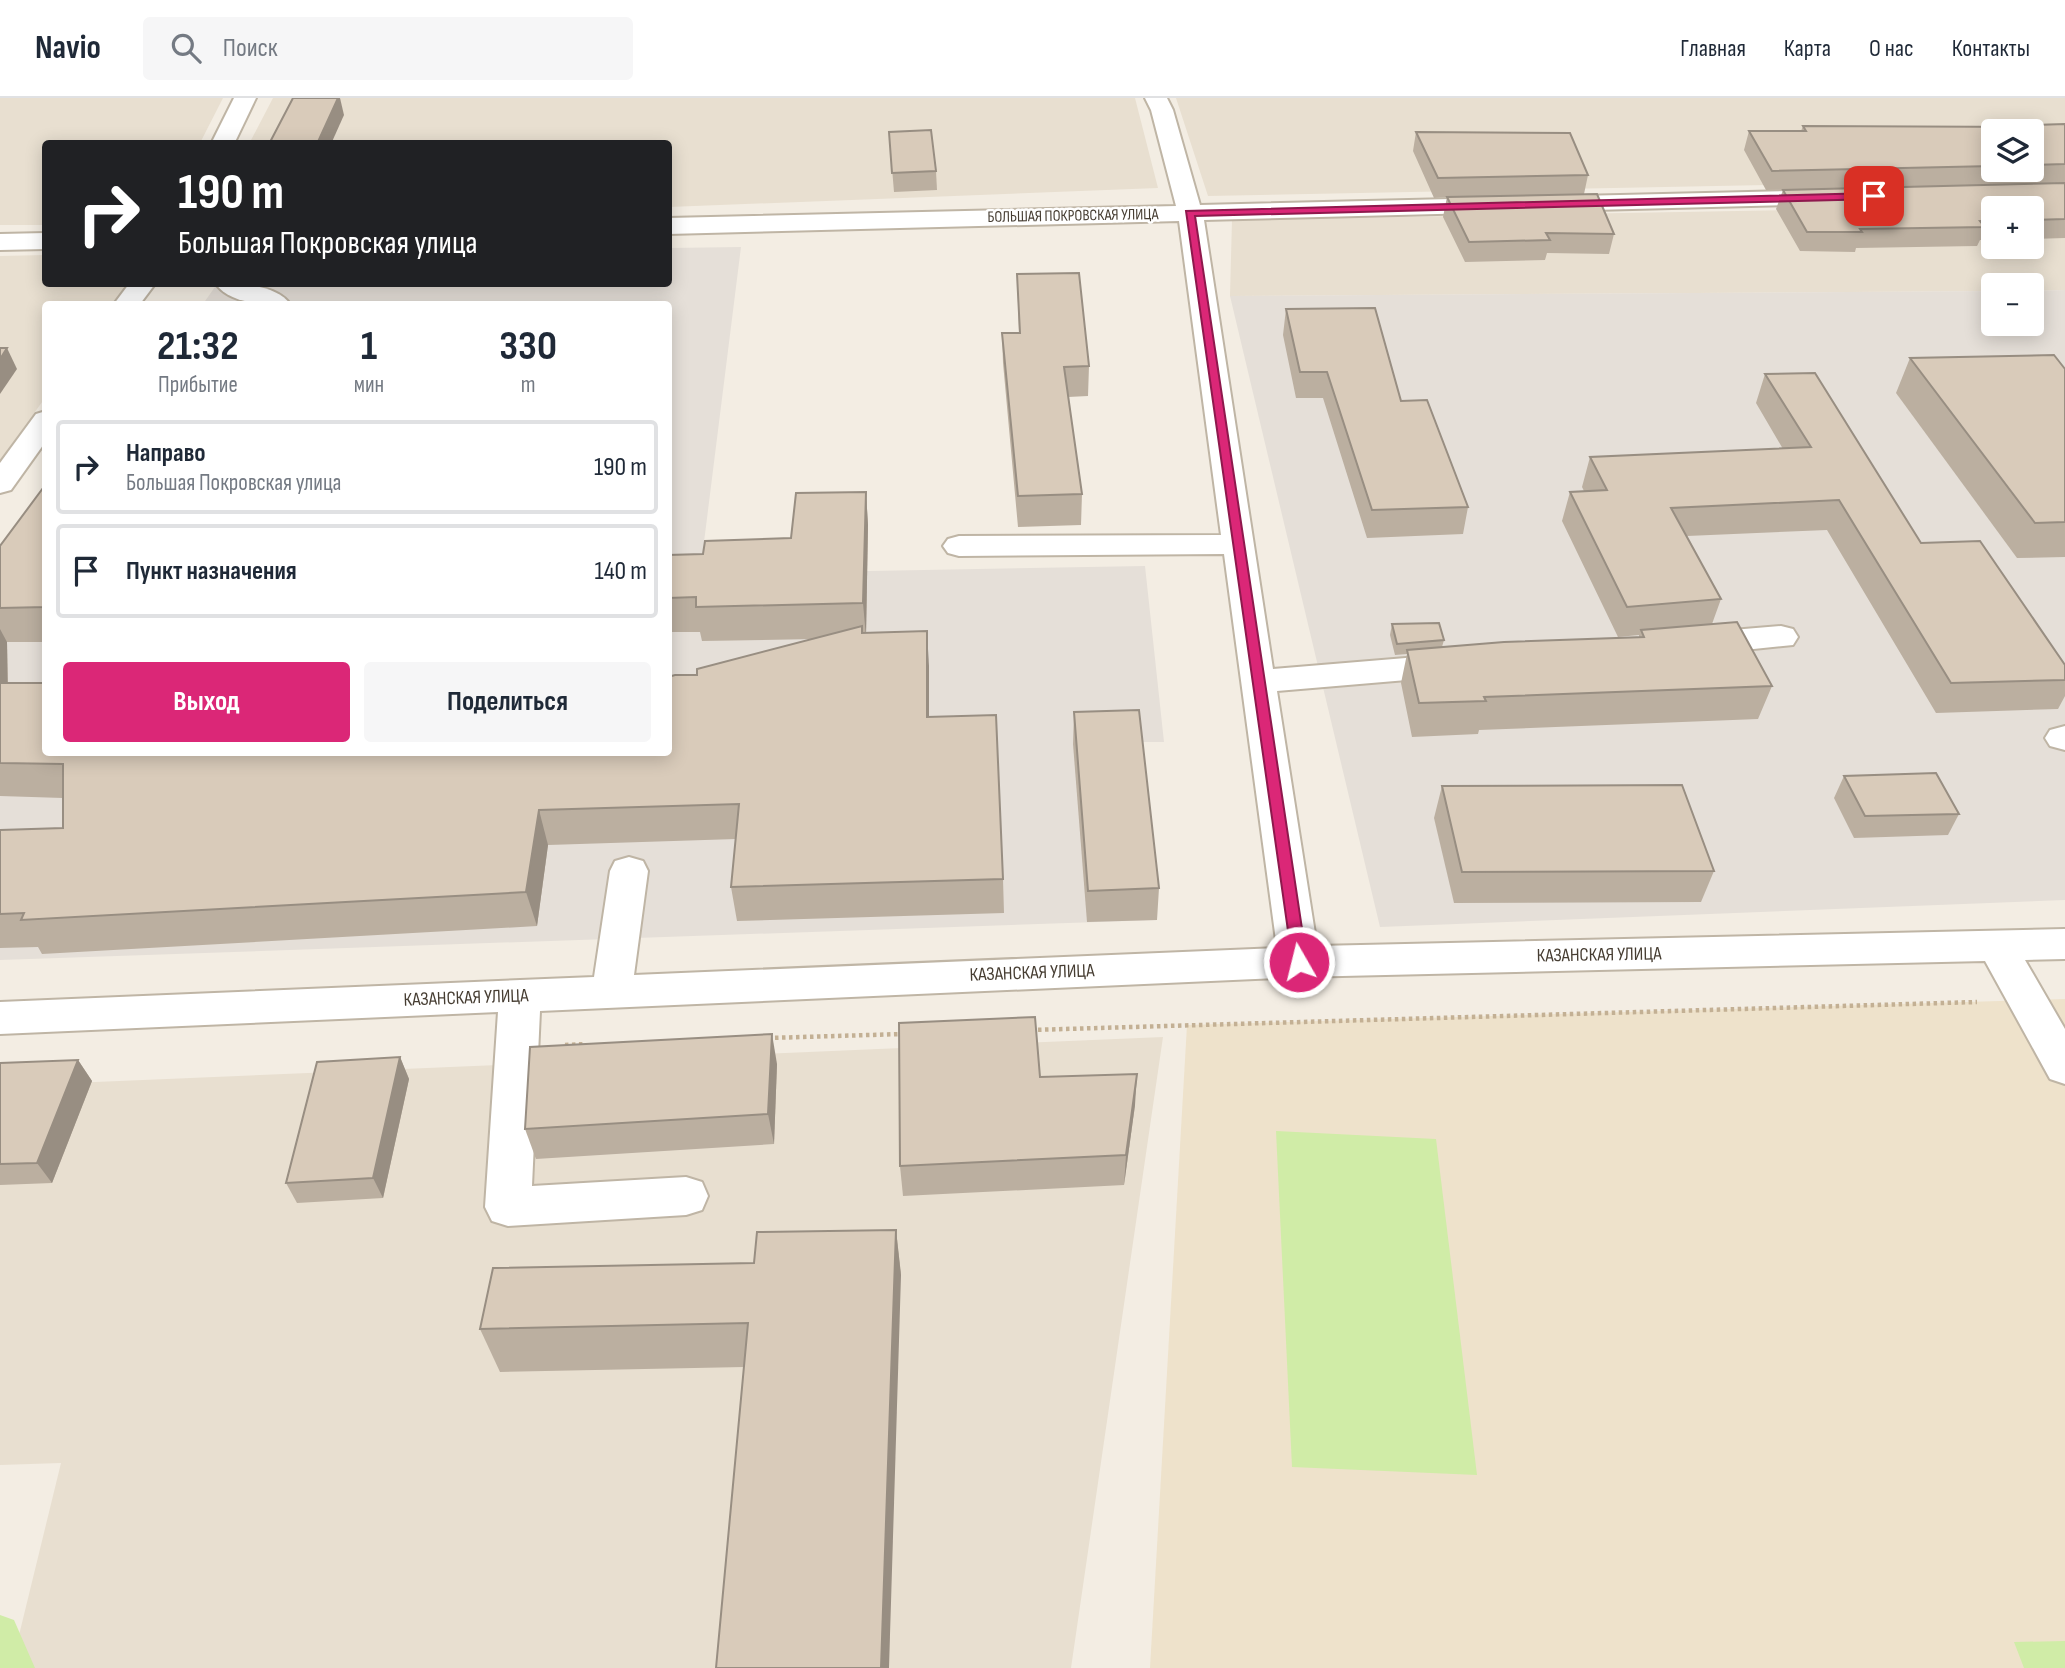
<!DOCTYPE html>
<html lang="ru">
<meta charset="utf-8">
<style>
body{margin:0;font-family:"Sofia Sans Condensed",sans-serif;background:#f6f6f7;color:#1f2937;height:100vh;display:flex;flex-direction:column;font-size:26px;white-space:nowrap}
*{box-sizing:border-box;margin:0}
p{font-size:23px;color:#747a83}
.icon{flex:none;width:38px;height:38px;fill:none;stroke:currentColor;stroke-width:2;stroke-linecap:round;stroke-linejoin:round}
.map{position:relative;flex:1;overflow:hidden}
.sheet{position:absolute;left:42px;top:203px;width:630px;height:455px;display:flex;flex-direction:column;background:#fff;border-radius:7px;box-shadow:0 4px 18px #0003}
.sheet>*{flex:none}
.banner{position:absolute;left:42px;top:42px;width:630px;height:147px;border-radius:7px;box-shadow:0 4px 18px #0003;background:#202124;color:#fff;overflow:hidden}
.buttons{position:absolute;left:1981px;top:21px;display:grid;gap:14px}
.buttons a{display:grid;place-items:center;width:63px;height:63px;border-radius:7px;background:#fff;box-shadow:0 4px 18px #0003;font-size:35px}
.pin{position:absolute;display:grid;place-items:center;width:60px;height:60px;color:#fff;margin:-30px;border-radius:14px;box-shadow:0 4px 10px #0006}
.me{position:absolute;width:77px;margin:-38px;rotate:352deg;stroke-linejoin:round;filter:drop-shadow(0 0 5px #0008)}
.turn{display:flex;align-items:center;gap:24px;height:147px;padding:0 21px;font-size:32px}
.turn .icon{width:91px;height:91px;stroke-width:2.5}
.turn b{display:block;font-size:49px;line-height:60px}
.eta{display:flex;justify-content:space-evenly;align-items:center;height:119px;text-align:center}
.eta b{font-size:42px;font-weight:700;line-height:49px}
.action{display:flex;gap:14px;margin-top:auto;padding:14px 21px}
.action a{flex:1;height:80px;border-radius:7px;background:#db2777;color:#fff;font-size:28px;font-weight:700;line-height:80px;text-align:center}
.action a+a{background:#f6f6f7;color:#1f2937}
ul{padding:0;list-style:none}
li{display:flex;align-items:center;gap:21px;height:94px;margin:0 14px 10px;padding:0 7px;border:4px solid #e0e1e3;border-radius:7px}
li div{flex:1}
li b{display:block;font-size:26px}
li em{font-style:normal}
header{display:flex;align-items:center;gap:42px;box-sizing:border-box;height:98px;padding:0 35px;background:#fff;border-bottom:2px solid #e0e1e3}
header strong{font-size:33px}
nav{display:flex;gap:38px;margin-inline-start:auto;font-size:24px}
.search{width:490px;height:63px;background:#f6f6f7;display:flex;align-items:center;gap:18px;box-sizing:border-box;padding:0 24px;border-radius:7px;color:#747a83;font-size:26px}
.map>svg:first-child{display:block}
</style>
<header>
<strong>Navio</strong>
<div class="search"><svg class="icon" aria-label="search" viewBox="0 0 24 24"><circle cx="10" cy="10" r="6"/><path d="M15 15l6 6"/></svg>Поиск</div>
<nav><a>Главная</a><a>Карта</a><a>О нас</a><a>Контакты</a></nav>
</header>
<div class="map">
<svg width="2065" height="1570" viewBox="0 0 2065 1570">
<rect width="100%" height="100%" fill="#f3ede3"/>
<g fill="#e8dfd0" fill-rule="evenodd">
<polygon points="0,0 223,0 200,45 46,46 45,127 0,127"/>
<polygon points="273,0 1135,0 1158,90 669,109 668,46 249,46"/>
<path d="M 1176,0 L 2065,0 L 2065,81 L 1208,98 ZM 1993,33 L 2032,33 L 2032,72 L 1993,72 Z"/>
<path d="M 2065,107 L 2065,192 L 2032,193 L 2032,187 L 1993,187 L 1993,193 L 1230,198 L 1232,122 ZM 1993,110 L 2032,110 L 2032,149 L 1993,149 Z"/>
<polygon points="45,157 46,186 130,186 114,206 46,206 45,300 0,362 0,158"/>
<polygon points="1163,939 1071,1570 11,1570 61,1365 0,1367 0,988"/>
</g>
<g fill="#e5dfd8">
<polygon points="741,149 700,476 1145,468 1164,644 1137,644 1157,822 0,862 0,509 45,441 46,654 668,654 668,206 203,206 217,186 668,186 669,150"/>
<polygon points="2065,192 2065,802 1380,829 1230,198 1993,193 1993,226 2032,226 2032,193"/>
</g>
<polygon fill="#eee2cb" points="2065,901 2065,1570 1150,1570 1187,927"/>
<g fill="#d0eca7">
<polygon points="1276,1033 1436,1041 1477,1377 1292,1369"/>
<polygon points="0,1517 14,1522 35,1570 0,1570"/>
<polygon points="2065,1543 2065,1570 2024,1570 2014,1544"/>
</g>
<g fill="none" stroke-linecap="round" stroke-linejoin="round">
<g stroke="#bfb5a5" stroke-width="4">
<g id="minor">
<polygon points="234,0 256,0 234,46 211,46"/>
<polygon points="1145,0 1167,0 1173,12 1200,107 1832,92 1841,94 1844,99 1841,104 1832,106 1204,122 1273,571 1454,556 1466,559 1471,567 1466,575 1454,578 1277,593 1317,848 2065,831 2065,861 2025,862 2065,931 2065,986 2050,981 1985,863 1299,879 540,913 532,1088 686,1079 702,1084 708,1098 702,1112 686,1117 508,1128 492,1123 485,1109 498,914 0,936 0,904 594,879 610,773 615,763 629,759 643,763 648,773 634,877 1277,850 1224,456 959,458 948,455 943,448 948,441 959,438 1221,437 1179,123 668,136 668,120 1176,108 1151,12"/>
<polygon points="46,135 46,151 0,152 0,136"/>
<polygon points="129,186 155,186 140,206 114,206"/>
<path d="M 216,186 C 237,184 277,187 290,206 C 269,208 229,206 216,186 Z"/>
<polygon points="46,313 46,343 11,392 0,395 0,365 36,316"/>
<polygon points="1781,528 1793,531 1798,539 1793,547 1696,557 1684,554 1679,546 1684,538 1696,535"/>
<polygon points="2065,628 2065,652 2050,648 2045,640 2050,632"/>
</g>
</g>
<g stroke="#c3b094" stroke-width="4.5" stroke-dasharray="3.5 3.5" stroke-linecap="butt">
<polyline points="1031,932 1977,904"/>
<polyline points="768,940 903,936"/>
<polyline points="565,947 585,946"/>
</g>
<use href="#minor" fill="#fff" fill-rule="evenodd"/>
</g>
<g fill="#bbafa0" fill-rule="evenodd">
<path d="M 2065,26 L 2065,140 L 2032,141 L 2032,110 L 1993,110 L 1993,142 L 1980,142 L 1977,148 L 1856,150 L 1855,154 L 1800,153 L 1776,111 L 1783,92 L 1895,89 L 1766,92 L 1744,52 L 1749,33 L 1801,33 L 1803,28 L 2034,29 L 2035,27 ZM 1993,33 L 2032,33 L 2032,72 L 1993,72 Z"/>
<polygon points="889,34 936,73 937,92 894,94"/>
<polygon points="1416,34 1588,77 1584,96 1614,136 1609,156 1547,155 1545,162 1465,164 1443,119 1447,99 1434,100 1413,53"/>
<polygon points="1017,176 1089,268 1088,298 1068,299 1082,396 1081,427 1018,429 1003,265 1002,235 1019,235"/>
<polygon points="1286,211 1401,303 1468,409 1463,436 1367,440 1323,300 1296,300 1283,237"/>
<polygon points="1910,260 2065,271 2065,459 2017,460 1896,295"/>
<polygon points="1765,276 1921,445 2065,567 2065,598 2058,611 1936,615 1827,432 1687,438 1721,501 1712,526 1772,588 1758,621 1479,632 1478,636 1412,639 1401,585 1407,556 1395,557 1390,537 1392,526 1444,542 1442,549 1639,539 1639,537 1618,539 1562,423 1570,394 1584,393 1582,389 1590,359 1783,351 1756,305"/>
<polygon points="46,386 46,544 7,544 8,585 668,654 697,577 815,541 702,543 700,534 668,534 668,457 703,456 791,440 866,394 868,427 866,535 929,568 929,619 1003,781 1004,815 737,823 731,789 736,741 548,747 537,828 42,856 38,849 0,850 0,732 63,730 63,700 0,698 0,448"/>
<polygon points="1074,614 1159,790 1157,822 1087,824 1073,646"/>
<polygon points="1844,678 1959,716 1948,737 1854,740 1834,700"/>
<polygon points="1442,688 1714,773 1701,804 1454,805 1434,720"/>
<polygon points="400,959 409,981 383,1100 297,1105 286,1085"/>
<polygon points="78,962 92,983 52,1085 0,1087 0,965"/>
<polygon points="777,966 774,1046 536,1061 525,1031"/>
<polygon points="1040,979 1135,1007 1124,1087 903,1098 900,1068"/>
<polygon points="896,1132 901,1177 744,1269 500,1274 480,1231"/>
</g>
<g fill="#988e82">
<polygon points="338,0 340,0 344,17 331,46 317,46"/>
<polygon points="7,250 17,271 0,296 0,261"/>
<polygon points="866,394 868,427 866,539 863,505"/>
<polygon points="0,531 7,544 8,619 0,605"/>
<polygon points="927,533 929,568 929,653 927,619"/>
<polygon points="539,712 548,747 537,828 526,794"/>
<polygon points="772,936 777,966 774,1046 768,1016"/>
<polygon points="400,959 409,981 383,1100 373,1080"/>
<polygon points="78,962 92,983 52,1085 37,1065"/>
<polygon points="1137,976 1135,1007 1124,1087 1126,1057"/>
<polygon points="896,1132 901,1177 889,1570 881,1570"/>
</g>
<g fill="#d9cbba" stroke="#988e82" stroke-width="2">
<polygon points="293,0 338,0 317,46 269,46"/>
<polygon points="2065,26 2065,66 2032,67 2032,33 1993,33 1993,68 1772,73 1749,33 1806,33 1803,28 2037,29 2035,27"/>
<polygon points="931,32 936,73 892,75 889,34"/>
<polygon points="1416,34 1570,35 1588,77 1438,80"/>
<polygon points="2065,85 2065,121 2032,122 2032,110 1993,110 1993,122 1980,123 1985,129 1860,131 1862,134 1807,134 1783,92"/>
<polygon points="1597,96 1614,136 1546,135 1550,142 1469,144 1447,99"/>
<polygon points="1079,175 1089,268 1064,269 1082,396 1018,398 1002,235 1020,235 1017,176"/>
<polygon points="1375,210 1401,303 1427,302 1468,409 1372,412 1327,274 1300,274 1286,211"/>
<polygon points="0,250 7,250 0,261"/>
<polygon points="2054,257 2065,271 2065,424 2035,425 1910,260"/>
<polygon points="1815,275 1921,445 1980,443 2065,567 2065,582 1951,585 1839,402 1671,410 1721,501 1627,509 1570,394 1607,392 1590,359 1811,349 1765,276"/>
<polygon points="46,386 46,509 0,510 0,448"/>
<polygon points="866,394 863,505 696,509 696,499 668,500 668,457 703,456 705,443 791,440 796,395"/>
<polygon points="1737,524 1772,588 1484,599 1486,603 1419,605 1407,552 1504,544 1644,539 1641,532"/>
<polygon points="1439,525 1444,542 1397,546 1392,526"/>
<polygon points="862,528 862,535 927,533 927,619 996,617 1003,781 731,789 739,706 539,712 526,794 21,822 24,815 0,816 0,732 63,730 63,666 0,665 0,585 46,585 46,654 668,654 668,579 675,577 697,577 697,571"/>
<polygon points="1139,612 1159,790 1088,793 1074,614"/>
<polygon points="1936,675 1959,716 1865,718 1844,678"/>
<polygon points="1682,687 1714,773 1462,774 1442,688"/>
<polygon points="1035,919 1040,979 1137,976 1126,1057 900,1068 899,925"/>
<polygon points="772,936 768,1016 525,1031 530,949"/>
<polygon points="400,959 373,1080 286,1085 317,964"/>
<polygon points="78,962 37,1065 0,1066 0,965"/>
<polygon points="896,1132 881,1570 716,1570 748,1225 480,1231 493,1170 754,1165 757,1134"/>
</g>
<polygon fill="#db2777" stroke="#8e194d" stroke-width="2" points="1874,95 1877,96 1877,101 1195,118 1307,864 1299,870 1293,868 1186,113"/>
<g text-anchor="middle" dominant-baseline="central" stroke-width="5" stroke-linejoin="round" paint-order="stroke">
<g font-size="16" fill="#463d32" stroke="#fff">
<text transform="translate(1073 118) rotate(-1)">БОЛЬШАЯ ПОКРОВСКАЯ УЛИЦА</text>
</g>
<g font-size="19" fill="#463d32" stroke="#fff">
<text transform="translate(1599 857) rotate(-1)">КАЗАНСКАЯ УЛИЦА</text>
<text transform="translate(1032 875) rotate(-2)">КАЗАНСКАЯ УЛИЦА</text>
<text transform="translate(466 900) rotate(-2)">КАЗАНСКАЯ УЛИЦА</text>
</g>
</g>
</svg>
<div class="buttons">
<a><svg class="icon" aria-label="layers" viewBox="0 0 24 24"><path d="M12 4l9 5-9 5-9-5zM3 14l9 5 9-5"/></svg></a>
<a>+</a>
<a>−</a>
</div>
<div class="pin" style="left:1874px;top:98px;background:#d93025"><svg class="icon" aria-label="arrive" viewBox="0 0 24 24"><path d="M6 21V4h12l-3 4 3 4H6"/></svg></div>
<svg class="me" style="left:1299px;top:864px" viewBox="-20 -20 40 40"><circle r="17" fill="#db2777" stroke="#fff" stroke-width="3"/><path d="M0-11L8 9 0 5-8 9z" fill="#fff"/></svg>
<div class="banner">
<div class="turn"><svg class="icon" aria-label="right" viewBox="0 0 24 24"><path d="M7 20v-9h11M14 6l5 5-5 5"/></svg><div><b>190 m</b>Большая Покровская улица</div></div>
</div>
<section class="sheet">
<div class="eta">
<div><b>21:32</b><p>Прибытие</p></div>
<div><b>1</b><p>мин</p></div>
<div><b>330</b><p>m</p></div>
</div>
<ul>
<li><svg class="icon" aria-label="right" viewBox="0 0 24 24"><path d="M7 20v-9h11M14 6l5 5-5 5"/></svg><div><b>Направо</b><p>Большая Покровская улица</p></div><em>190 m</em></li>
<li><svg class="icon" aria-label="arrive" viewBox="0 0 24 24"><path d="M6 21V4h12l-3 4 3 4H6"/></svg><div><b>Пункт назначения</b></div><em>140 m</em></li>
</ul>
<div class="action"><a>Выход</a><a>Поделиться</a></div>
</section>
</div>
